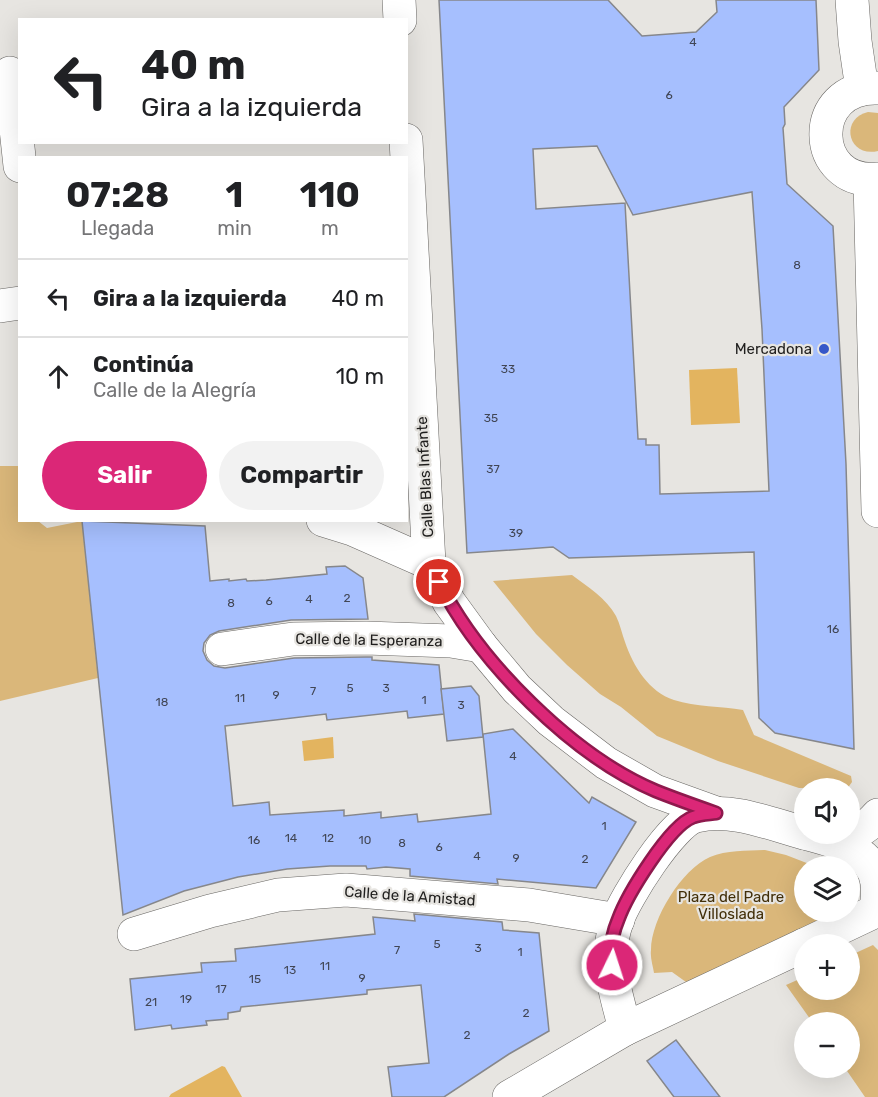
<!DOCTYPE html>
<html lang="es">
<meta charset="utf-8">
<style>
body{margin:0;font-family:Rubik,sans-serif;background:#f2f2f2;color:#202124;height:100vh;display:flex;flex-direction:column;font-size:22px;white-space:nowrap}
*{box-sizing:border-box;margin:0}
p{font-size:20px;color:#757577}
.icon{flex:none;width:33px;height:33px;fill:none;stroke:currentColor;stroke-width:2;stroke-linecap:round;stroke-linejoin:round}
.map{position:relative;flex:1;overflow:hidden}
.details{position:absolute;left:18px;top:156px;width:390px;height:366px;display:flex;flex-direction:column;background:#fff;border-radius:0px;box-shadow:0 6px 24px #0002}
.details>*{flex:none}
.banner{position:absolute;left:18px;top:18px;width:390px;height:126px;border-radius:0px;box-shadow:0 6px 24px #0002;background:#fff;color:#202124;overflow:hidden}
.controls{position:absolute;left:794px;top:778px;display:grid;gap:12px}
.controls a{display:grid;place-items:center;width:66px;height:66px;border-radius:50%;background:#fff;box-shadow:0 6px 24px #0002;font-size:30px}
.pin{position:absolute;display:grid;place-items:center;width:51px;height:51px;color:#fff;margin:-26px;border:3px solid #fff;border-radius:50%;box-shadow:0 2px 6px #0007}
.me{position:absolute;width:66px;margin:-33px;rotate:4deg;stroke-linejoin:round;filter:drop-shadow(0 0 4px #0008)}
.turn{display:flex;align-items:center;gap:21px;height:126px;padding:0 24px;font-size:27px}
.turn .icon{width:78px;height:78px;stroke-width:2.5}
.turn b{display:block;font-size:42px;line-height:51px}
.eta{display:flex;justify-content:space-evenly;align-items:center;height:102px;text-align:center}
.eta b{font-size:36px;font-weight:700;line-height:42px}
.button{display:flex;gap:12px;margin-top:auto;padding:12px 24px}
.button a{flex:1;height:69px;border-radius:36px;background:#db2777;color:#fff;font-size:24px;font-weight:700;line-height:69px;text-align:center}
.button a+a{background:#f2f2f2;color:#202124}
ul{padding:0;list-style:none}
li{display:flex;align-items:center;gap:18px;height:78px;padding:0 24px;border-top:2px solid #e0e0e0}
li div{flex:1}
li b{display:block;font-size:22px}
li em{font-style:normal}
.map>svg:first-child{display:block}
</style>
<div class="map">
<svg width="878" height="1097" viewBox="0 0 878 1097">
<rect width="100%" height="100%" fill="#e7e5e1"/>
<g fill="#dab77a">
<path d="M 868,112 L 878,113 L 878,151 C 848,158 839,119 868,112 Z"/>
<polygon points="0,466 19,466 20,520 38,521 47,528 82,521 98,678 0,701"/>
<path d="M 572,575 C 588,587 606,598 616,616 C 620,624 622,634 625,642 C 633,666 649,692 674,700 C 696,707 721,706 743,710 L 754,735 L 851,776 L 852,782 L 847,789 L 799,788 L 718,761 L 657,736 L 621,707 L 600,694 L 567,665 L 536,634 L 493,581 Z"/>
<path d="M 765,850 L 786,855 L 817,867 L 804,867 L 804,912 L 827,912 L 825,917 L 706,978 L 686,982 L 672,972 L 654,973 C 653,966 650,958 651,950 C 651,919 682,869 710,857 C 727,850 747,851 765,850 Z"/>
<polygon points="873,945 878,950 878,1097 865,1097 845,1068 849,1068 849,1023 813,1023 786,985 804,977 804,990 849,990 849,956"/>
</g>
<g fill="#e3b45f">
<polygon points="737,368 740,423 691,425 689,370"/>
<polygon points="333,737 334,758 304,761 302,741"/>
<polygon points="222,1066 225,1067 242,1097 169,1097 171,1094"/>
</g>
<g fill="#a6bffe" stroke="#86878b" stroke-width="1.5" fill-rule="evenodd">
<path d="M 439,0 L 608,0 L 642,36 L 696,32 L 717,12 L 716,0 L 816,0 L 819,70 L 784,107 L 785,124 L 783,128 L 787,184 L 833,226 L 846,464 L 854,749 L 775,733 L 759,718 L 754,552 L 569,558 L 553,547 L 467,553 ZM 597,146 L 633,215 L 752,192 L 762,329 L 769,491 L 660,494 L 659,445 L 646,445 L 646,439 L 638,439 L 625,203 L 536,209 L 533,149 Z"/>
<polygon points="82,521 205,526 210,581 229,579 229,581 246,579 247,581 266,580 327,574 326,567 345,566 363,578 368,619 291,620 219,631 210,635 204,643 203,651 207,660 214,666 225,668 294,658 366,657 372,657 372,660 439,665 444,714 408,718 407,711 327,720 326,714 225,726 233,806 269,802 270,815 344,810 344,816 381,812 381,818 417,814 418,822 491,814 483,734 513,729 589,803 592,797 636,822 596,888 497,879 498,884 410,876 410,869 386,867 367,869 366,866 330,866 287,869 238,877 184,891 123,915"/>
<polygon points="471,686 479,696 483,737 447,741 441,689"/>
<polygon points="414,914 502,922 503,930 539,933 549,1031 509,1054 444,1097 392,1097 388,1067 429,1063 421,985 367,990 367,994 241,1007 240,1011 228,1013 228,1019 206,1021 207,1025 172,1029 171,1025 135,1030 130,979 202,972 201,963 236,961 235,949 375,934 373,917 415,921"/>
<polygon points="676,1040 720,1097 674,1097 647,1061"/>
</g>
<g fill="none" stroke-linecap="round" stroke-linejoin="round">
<g stroke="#686663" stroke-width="34">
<g id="minor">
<polyline points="399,0 400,20"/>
<polyline points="852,0 855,41 862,89"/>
<polyline points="10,73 20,166"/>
<path d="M 878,88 C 807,85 810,186 878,179"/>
<polyline points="406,140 429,563"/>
<polyline points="870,180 878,511"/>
<polyline points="0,306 20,303"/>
<polyline points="323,520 352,529 429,563 449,602 481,646 517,689 551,721 606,763 655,791 716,813"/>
<polyline points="222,649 293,639 366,638 451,641 481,646"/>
<path d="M 808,834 C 835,841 873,850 877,883 C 878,892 877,902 876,911"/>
<path d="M 833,840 C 852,836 865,830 878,815"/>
<polyline points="134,934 210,911 278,895 346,890 529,905 618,920"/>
<polyline points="804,945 878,910"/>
<path d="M 625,1029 C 619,1005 610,978 611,953 C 611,943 614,930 617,921 C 625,898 672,822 696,816 C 732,807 770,824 804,833"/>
<polyline points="509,1097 625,1029 804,945"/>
</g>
</g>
<use href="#minor" stroke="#fff" stroke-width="33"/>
</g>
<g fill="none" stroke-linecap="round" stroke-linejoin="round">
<g stroke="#8e194d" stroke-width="15">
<path id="route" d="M 439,582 C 479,662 573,756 656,791 C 676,799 696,806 716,813 C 709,814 700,814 693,817 C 669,826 627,895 618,920 C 612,934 610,950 612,965"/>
</g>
<use href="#route" stroke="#db2777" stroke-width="10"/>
</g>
<circle fill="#3657c8" stroke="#e7e5e1" stroke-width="2" cx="824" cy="349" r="6"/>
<g text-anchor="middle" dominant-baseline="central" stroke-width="4.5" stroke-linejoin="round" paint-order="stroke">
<g font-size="12" fill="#414655">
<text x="693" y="42">4</text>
<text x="669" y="95">6</text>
<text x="797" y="265">8</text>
<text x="508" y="369">33</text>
<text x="491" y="418">35</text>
<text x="493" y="469">37</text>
<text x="516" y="533">39</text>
<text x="347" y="598">2</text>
<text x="309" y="599">4</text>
<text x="269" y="601">6</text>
<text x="231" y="603">8</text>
<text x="833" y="629">16</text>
<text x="350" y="688">5</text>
<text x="386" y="688">3</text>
<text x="313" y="691">7</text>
<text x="276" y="695">9</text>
<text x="240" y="698">11</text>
<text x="424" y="700">1</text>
<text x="162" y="702">18</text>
<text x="461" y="705">3</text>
<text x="513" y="756">4</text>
<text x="604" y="826">1</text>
<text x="291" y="838">14</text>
<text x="328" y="838">12</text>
<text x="254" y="840">16</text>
<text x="365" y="840">10</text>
<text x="402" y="843">8</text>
<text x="439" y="847">6</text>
<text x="477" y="856">4</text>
<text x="516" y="858">9</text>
<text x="585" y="859">2</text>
<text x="437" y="944">5</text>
<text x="478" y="948">3</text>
<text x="397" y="950">7</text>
<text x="520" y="952">1</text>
<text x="325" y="966">11</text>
<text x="290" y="970">13</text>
<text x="362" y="978">9</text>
<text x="255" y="979">15</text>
<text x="221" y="989">17</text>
<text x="186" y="999">19</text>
<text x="151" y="1002">21</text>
<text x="526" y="1013">2</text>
<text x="467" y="1035">2</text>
</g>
<g font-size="15" fill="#1f1e1d" stroke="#e7e5e1" text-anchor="end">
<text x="812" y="349">Mercadona</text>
</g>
<g font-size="15" fill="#1f1e1d" stroke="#e7e5e1">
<text transform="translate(425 477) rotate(-93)">Calle Blas Infante</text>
<text transform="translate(369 640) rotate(1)">Calle de la Esperanza</text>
<text transform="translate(410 896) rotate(4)">Calle de la Amistad</text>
</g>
<g font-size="15" fill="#422f09" stroke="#e7e5e1">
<text x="731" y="897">Plaza del Padre<tspan x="731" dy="17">Villoslada</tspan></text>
</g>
</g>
</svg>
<div class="controls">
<a><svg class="icon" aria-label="sound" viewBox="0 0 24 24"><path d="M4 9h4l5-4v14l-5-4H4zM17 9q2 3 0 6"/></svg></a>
<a><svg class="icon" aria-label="layers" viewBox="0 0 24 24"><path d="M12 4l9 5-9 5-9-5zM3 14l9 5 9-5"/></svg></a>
<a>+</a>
<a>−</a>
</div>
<div class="pin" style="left:439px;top:582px;background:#d93025"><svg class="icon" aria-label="arrive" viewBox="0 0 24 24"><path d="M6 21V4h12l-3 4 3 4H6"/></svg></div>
<svg class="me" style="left:612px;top:965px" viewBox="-20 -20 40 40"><circle r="17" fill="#db2777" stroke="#fff" stroke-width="3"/><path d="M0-11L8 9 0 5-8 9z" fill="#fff"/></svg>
<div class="banner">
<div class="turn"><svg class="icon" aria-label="left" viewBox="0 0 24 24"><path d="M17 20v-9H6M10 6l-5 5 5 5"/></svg><div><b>40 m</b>Gira a la izquierda</div></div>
</div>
<section class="details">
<div class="eta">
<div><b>07:28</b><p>Llegada</p></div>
<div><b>1</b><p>min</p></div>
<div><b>110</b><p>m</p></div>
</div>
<ul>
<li><svg class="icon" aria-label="left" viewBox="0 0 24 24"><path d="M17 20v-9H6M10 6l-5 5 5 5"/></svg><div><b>Gira a la izquierda</b></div><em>40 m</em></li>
<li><svg class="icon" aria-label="ahead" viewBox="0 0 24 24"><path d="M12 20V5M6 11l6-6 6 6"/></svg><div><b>Continúa</b><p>Calle de la Alegría</p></div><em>10 m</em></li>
</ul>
<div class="button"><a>Salir</a><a>Compartir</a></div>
</section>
</div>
